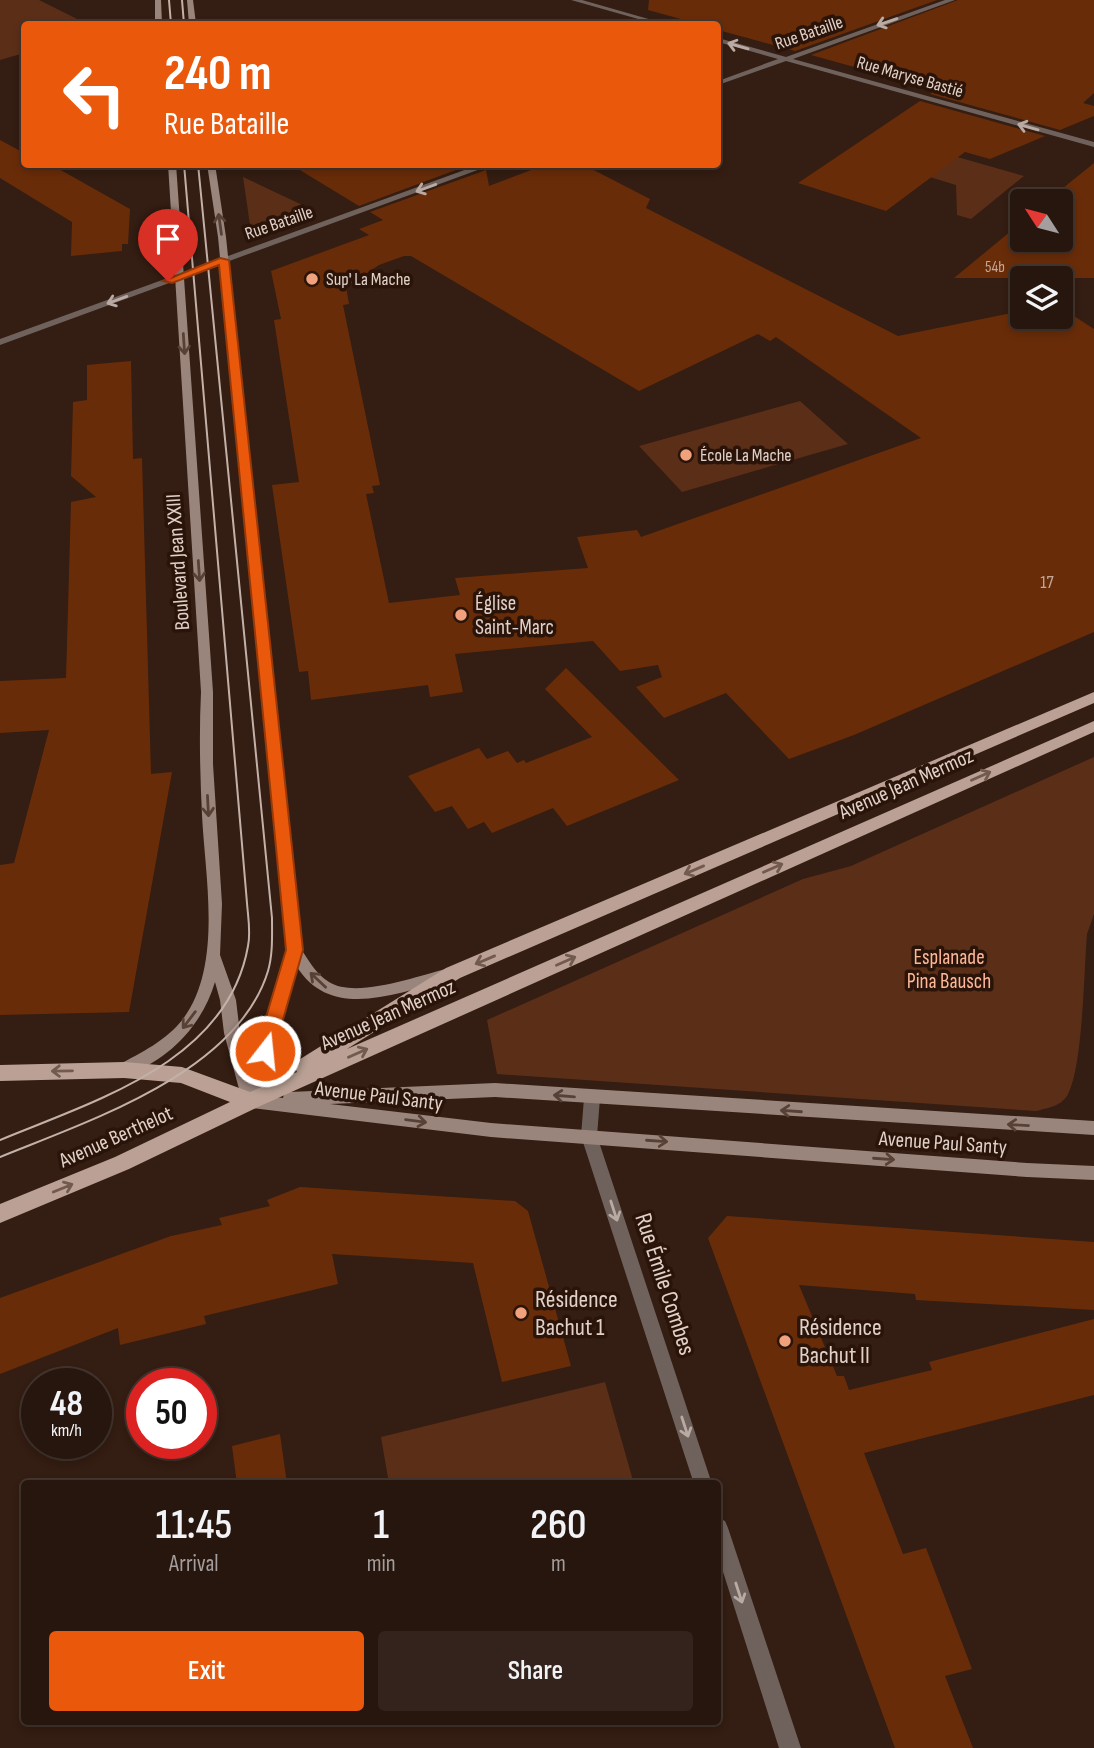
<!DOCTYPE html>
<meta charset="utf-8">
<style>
body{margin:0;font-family:"Sofia Sans Condensed",sans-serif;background:#33231c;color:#f1f3f6;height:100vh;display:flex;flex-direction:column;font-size:26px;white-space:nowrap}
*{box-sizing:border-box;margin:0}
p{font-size:23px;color:#a49f9e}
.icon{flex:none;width:38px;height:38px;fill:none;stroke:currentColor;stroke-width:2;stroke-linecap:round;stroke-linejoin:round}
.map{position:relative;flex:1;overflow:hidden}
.side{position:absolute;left:21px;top:1480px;width:700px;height:245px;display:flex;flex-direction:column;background:#27160e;border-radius:7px;box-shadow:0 4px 10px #0003,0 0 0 2px #43352e}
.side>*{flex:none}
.guide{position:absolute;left:21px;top:21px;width:700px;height:147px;border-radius:7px;box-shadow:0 4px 10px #0003,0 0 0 2px #43352e;background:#ea580c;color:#fff;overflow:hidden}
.needle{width:46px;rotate:306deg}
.buttons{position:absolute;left:1010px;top:189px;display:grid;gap:14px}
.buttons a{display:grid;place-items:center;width:63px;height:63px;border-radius:7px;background:#27160e;box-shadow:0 4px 10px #0003,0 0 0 2px #43352e;font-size:35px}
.speed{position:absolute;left:21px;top:1368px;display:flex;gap:14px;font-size:35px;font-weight:700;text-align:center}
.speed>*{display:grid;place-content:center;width:91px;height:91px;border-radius:50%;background:#27160e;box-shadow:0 4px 10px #0003,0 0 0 2px #43352e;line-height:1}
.speed small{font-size:18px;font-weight:400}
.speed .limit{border:10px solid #d22;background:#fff;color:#111}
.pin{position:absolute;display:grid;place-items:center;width:60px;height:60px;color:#fff;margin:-72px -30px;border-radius:50% 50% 50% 0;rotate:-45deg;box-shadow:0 0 7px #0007}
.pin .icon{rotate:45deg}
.me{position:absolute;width:77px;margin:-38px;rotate:16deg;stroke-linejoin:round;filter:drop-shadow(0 0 5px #0008)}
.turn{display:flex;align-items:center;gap:24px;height:147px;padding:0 28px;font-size:32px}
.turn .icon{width:91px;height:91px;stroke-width:2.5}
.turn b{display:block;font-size:49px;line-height:60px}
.eta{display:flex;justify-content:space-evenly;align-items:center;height:119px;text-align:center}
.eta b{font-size:42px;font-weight:600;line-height:49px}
.button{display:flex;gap:14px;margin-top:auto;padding:14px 28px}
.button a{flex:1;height:80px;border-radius:7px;background:#ea580c;color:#fff;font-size:28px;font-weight:600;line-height:80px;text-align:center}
.button a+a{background:#33231c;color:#f1f3f6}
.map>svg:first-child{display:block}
</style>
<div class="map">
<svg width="1094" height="1748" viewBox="0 0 1094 1748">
<rect width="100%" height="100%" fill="#341d12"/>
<g fill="#5b2e18">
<polygon points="0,0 39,0 87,24 24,24 24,53 0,60"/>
<polygon points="880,135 1024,176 971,219 957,215 956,185 864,157"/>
<polygon points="243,177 311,209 265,226 250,225"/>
<polygon points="800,401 848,444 682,492 639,446"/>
<path d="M 1094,757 L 1094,914 L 1087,934 C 1084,969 1083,1066 1068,1094 C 1062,1106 1048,1108 1036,1111 L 497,1074 L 487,1020 L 803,879 L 851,866 Z"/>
<polygon points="605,1382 634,1484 389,1484 381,1437"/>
</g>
<g fill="#692c09" fill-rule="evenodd">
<polygon points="649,0 937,0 795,51 718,30 718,24 699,24 648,10"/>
<polygon points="958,0 1094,0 1094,93 1083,103 1094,106 1094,116 1060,130 930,94 937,90 811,55"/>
<polygon points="920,101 1045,136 990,159 965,152 886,211 798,183"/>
<polygon points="0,140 24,153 24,164 50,164 130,209 128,244 122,244 122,251 71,256 72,222 0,178"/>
<polygon points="1094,163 1094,278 954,278 1022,222 1022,240 1060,240 1060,201 1047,201"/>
<polygon points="290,164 472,164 359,206"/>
<path d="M 547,164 L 582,164 L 650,199 L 646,208 L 898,336 L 1022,311 L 1022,317 L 1060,317 L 1060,307 L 1094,329 L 1094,632 L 854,735 L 789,759 L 726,693 L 664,718 L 636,687 L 662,677 L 658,665 L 620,671 L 593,641 L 455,654 L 463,692 L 430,697 L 428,685 L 311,700 L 308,671 L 299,672 L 272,485 L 299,482 L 274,320 L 281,319 L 271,271 L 369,235 L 359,229 L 383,220 L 370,212 L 486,170 L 489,186 ZM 404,256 L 411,256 L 639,391 L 758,334 L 770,341 L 776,337 L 921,438 L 641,537 L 637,530 L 577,537 L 588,568 L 455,578 L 460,595 L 389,603 L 366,494 L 374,493 L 372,486 L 380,485 L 343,305 L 349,304 L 346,287 L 379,265 Z"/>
<polygon points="131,361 133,459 142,458 151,774 172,772 129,1012 0,1015 0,865 14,863 49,730 0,733 0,681 66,678 71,502 96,497 71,476 73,402 87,400 87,365"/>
<polygon points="566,668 679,780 567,826 553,808 492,833 484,822 468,829 452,806 435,812 408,776 479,748 487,759 508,751 517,763 524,760 526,763 592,737 545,689"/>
<polygon points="300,1187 515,1201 528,1211 571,1366 502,1382 473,1263 332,1254 338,1284 204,1316 206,1324 120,1345 118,1328 0,1374 0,1298 171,1236 222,1225 219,1218 270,1206 267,1200"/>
<polygon points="727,1216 1094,1242 1094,1310 916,1300 915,1294 799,1285 837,1376 844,1376 849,1390 932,1370 929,1362 1094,1319 1094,1395 864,1453 903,1554 926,1548 972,1669 945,1676 973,1748 895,1748 708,1238"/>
<polygon points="280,1434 287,1484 237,1484 232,1446"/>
</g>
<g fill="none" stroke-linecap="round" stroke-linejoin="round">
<g fill="#6f625d" fill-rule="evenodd">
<polygon points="592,1091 598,1093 600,1098 597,1136 712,1484 694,1484 581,1136 584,1098 586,1093"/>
<polygon points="718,1518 725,1521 728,1528 801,1748 779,1748 718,1556"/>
</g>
<g fill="#6f625d" fill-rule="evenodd">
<polygon points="571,0 582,0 666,24 656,24"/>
<polygon points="945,0 955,0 793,59 1094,142 1094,147 786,61 718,85 718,81 778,59 718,42 718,38 786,57"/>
<polygon points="481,164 494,164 0,345 0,339"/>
</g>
<g fill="#9a857c" fill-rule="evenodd">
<polygon points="155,0 161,0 162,24 155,24"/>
<polygon points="187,0 193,0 196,24 189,24"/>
<path d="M 168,164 L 176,164 L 213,692 L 213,764 L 222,904 L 220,955 L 236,1000 L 240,1033 L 251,1074 L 287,950 L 218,237 L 207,164 L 215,164 L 226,237 L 301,949 C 309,961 316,974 329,982 C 356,999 417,976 446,969 L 451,971 L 453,975 L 451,979 L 446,981 C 396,993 331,1021 297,967 L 260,1095 L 283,1098 L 284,1094 L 290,1092 L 495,1083 L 1094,1121 L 1094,1135 L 495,1097 L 330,1104 L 491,1123 L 1027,1163 L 1094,1166 L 1094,1180 L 1027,1177 L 491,1137 L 251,1108 L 245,1106 L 242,1100 L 224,1033 L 220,1000 L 215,982 C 202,1026 168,1061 124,1076 L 118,1075 L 116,1070 L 118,1065 C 141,1053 167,1040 183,1019 C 223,965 205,877 202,815 C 200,774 199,733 201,692 Z"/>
</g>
<polygon fill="#bba195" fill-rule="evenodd" points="1094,692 1094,703 460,978 347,1049 1094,721 1094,732 258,1107 129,1169 0,1223 0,1204 115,1157 230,1102 181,1083 124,1078 0,1081 0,1065 124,1062 182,1067 250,1092 297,1072 294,1067 297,1061 446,968"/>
<g stroke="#c3b1a9" stroke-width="2">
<polyline points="169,0 171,24"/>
<polyline points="182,0 184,24"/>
<path d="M 0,1140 C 94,1101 228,1062 248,946 C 251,932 248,917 247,903 L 184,164"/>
<path d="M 0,1157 C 88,1121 237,1073 268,971 C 273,954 272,935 272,918 L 198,164"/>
</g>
</g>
<defs><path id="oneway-shaft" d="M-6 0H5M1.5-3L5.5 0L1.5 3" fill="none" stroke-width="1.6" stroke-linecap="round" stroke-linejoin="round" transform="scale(1.75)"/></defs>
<g stroke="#b9aaa3">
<use href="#oneway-shaft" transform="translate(887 22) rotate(161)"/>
<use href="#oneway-shaft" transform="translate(738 46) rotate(-164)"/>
<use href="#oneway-shaft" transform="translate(1028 127) rotate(-164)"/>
<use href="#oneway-shaft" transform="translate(426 188) rotate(160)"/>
<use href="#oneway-shaft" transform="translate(117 300) rotate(160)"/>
<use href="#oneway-shaft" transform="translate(614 1211) rotate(72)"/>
<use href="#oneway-shaft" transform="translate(685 1427) rotate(72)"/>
<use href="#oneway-shaft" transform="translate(739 1593) rotate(72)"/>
</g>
<g stroke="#574137">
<use href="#oneway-shaft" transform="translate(220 224) rotate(-98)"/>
<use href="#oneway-shaft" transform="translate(184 344) rotate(86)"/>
<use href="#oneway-shaft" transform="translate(199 571) rotate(86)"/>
<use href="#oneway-shaft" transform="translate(208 806) rotate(87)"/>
<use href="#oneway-shaft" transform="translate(318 980) rotate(-137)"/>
<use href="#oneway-shaft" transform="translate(189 1020) rotate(127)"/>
<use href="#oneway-shaft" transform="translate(564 1096) rotate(-175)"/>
<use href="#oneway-shaft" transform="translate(791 1111) rotate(-176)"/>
<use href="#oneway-shaft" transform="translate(416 1121) rotate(7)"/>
<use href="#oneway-shaft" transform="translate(1018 1125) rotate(-177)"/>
<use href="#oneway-shaft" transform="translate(657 1141) rotate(4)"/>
<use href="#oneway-shaft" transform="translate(884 1159) rotate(4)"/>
</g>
<g stroke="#725a4f">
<use href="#oneway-shaft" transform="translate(981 776) rotate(-24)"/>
<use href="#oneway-shaft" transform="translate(773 868) rotate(-24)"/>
<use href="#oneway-shaft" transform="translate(694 870) rotate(157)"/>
<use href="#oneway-shaft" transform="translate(485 960) rotate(157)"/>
<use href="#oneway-shaft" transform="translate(566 961) rotate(-24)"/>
<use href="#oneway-shaft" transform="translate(358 1053) rotate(-24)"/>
<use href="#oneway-shaft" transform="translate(62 1071) rotate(179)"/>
<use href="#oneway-shaft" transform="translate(63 1188) rotate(-22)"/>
</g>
<polygon fill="#ea580c" stroke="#983908" stroke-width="2" points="220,258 229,260 303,950 274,1051 271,1056 265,1058 259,1056 256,1051 286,950 219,265 172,283 163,281"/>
<g fill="#f1a17c" stroke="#2a1409" stroke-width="2.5">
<circle cx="312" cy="279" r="7"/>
<circle cx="686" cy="455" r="7"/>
<circle cx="461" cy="615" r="7"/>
<circle cx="521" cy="1313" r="7"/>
<circle cx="785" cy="1341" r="7"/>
</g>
<g text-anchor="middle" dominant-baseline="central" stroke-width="7" stroke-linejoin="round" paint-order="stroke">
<g font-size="16" fill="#c3a899">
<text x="995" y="267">54b</text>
</g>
<g font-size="18" fill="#e1d1c9" stroke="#2a1409">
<text transform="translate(809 33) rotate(-19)">Rue Bataille</text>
<text transform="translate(910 77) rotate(16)">Rue Maryse Bastié</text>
<text transform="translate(279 223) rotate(-19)">Rue Bataille</text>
</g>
<g font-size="18" fill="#e1d1c9" stroke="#2a1409" text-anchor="start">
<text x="326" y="279">Sup' La Mache</text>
<text x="700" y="455">École La Mache</text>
</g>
<g font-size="18" fill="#c3a899">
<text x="1047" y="582">17</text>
</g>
<g font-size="21" fill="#e1d1c9" stroke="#2a1409">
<text transform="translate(178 562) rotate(-94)">Boulevard Jean XXIII</text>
<text transform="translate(906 784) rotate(-24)">Avenue Jean Mermoz</text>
<text transform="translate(388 1015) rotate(-24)">Avenue Jean Mermoz</text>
<text transform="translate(379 1096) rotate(7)">Avenue Paul Santy</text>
<text transform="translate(116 1137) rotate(-24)">Avenue Berthelot</text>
<text transform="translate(943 1143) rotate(4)">Avenue Paul Santy</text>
</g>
<g font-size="21" fill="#e1d1c9" stroke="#2a1409" text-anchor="start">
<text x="475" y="603">Église<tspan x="475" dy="24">Saint-Marc</tspan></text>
</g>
<g font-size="21" fill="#feb899" stroke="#2a1409">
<text x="949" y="957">Esplanade<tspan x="949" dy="24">Pina Bausch</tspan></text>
</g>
<g font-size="24" fill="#e1d1c9" stroke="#2a1409">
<text transform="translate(665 1284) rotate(72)">Rue Émile Combes</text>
</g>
<g font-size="24" fill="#e1d1c9" stroke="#2a1409" text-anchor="start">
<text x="535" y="1299">Résidence<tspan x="535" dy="28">Bachut 1</tspan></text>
<text x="799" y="1327">Résidence<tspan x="799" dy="28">Bachut II</tspan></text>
</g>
</g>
</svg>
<div class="buttons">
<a><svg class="needle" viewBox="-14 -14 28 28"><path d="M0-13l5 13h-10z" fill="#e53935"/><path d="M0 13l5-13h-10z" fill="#a49f9e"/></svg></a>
<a><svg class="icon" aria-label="layers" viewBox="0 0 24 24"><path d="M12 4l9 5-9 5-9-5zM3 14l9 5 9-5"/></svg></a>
</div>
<div class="speed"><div>48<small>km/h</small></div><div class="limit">50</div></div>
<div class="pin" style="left:168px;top:281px;background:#d93025"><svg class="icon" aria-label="arrive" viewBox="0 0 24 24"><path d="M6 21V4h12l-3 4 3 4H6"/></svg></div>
<svg class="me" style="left:265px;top:1051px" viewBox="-20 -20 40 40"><circle r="17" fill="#ea580c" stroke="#fff" stroke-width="3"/><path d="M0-11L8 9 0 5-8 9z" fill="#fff"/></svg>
<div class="guide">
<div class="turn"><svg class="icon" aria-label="left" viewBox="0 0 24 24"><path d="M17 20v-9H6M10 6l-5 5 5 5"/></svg><div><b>240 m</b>Rue Bataille</div></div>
</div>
<section class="side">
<div class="eta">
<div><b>11:45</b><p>Arrival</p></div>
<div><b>1</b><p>min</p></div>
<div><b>260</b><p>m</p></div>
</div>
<div class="button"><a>Exit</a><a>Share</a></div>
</section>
</div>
